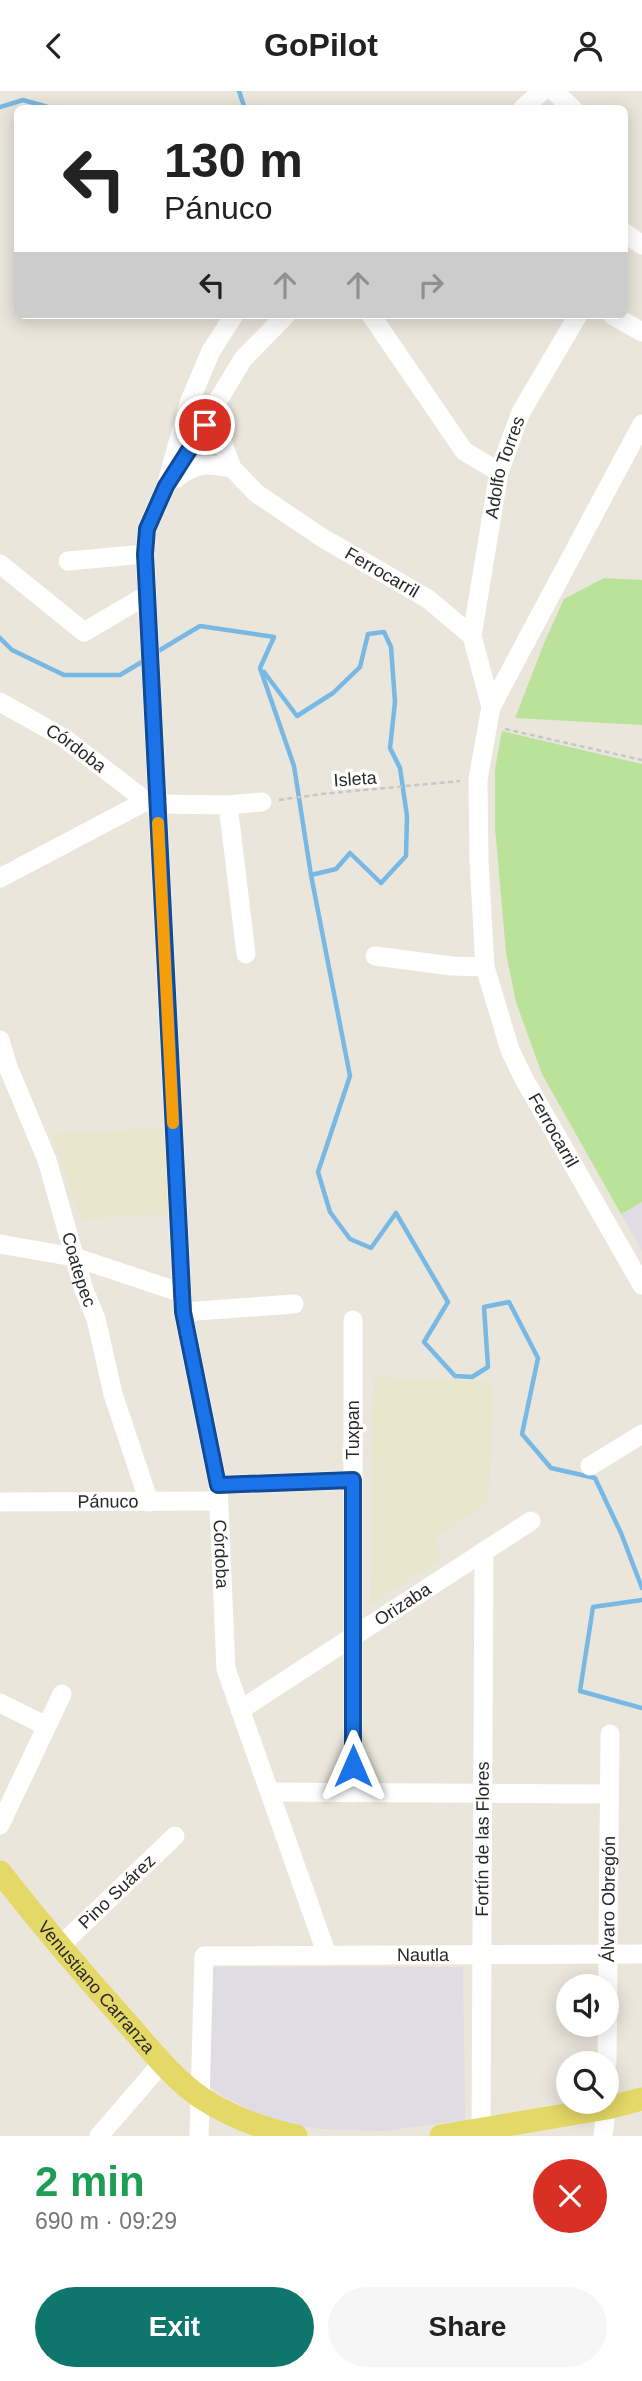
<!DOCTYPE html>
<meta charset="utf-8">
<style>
body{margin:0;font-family:Helvetica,sans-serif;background:#f6f6f6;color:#222;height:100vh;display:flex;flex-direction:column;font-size:26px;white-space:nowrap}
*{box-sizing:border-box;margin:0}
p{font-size:23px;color:#767676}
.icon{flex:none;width:38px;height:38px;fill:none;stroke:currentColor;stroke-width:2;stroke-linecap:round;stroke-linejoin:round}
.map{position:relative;height:2045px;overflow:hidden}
.panel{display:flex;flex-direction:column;background:#fff;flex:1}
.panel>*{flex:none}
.banner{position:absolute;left:14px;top:14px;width:614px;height:214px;border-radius:10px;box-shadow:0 4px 18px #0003;background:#fff;color:#222;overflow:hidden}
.buttons{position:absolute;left:556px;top:1883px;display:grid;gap:14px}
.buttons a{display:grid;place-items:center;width:63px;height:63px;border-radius:50%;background:#fff;box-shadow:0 4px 18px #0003;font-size:35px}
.pin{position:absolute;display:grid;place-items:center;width:60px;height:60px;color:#fff;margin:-30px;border:4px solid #fff;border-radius:50%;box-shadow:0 2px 7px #0007}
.me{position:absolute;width:77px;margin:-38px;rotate:0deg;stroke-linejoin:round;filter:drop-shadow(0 0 5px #0008)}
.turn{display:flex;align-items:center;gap:24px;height:147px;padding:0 35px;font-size:32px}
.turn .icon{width:91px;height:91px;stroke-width:2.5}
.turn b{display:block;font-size:49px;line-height:60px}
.lanes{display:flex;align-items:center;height:66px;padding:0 35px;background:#0003;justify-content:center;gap:35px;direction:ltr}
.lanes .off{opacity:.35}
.round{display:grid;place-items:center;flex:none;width:74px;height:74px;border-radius:37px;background:#f6f6f6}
.head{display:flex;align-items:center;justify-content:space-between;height:119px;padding:0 35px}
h1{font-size:42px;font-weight:700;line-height:52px;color:#1e9e55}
.button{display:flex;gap:14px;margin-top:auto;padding:14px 35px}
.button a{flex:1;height:80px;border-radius:42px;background:#0f766e;color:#fff;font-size:28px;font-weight:700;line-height:80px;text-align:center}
.button a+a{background:#f6f6f6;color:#222}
header{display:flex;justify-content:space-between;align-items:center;height:91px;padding:0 35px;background:#fff;font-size:32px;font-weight:700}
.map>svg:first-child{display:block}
</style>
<header><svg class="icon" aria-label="back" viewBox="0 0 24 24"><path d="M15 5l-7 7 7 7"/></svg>GoPilot<svg class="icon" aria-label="person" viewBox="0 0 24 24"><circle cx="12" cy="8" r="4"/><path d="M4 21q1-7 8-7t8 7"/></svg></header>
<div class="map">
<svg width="642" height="2045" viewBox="0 0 642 2045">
<rect width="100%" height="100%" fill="#eae6dc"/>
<g fill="#dfdce3">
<polygon points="642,1111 642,1160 621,1123"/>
<polygon points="199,1876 463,1876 465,2029 383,2040 321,2038 275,2032 225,2006 196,1986"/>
</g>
<g fill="#eae5cd">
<polygon points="165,1037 170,1123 81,1128 52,1043"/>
<polygon points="374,1286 493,1291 489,1411 435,1446 442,1467 370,1514"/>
</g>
<g fill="#bae399">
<polygon points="604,487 642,489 642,634 515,627 545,550 564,508"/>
<polygon points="502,640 642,673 642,1111 621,1123 542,983 516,911 506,862 495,737 495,678"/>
</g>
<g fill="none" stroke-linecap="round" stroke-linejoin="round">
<g stroke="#77b8e4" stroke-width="4.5">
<polyline points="239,0 245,18"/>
<polyline points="0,16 23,9 55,18"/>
<polyline points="0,547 12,559 64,584 120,584 145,569"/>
<polyline points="155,562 200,535 274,546 260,577 294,675 311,784 350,985 318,1081 330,1121 350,1148 371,1157 396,1122 448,1211 424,1251 455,1285 472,1286 488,1276 484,1216 509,1211 538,1267 522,1343 551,1377 595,1387 621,1442 642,1497"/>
<polyline points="264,581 297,625 333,602 360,576 368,543 384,541 391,556 395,611 390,657 400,677 407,725 406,765 381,792 350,762 336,778 311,784"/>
<polyline points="642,1509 593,1516 580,1600 642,1617"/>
</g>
<g stroke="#c7c7c7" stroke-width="2.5" stroke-dasharray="5 3.5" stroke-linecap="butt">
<polyline points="505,638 642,669"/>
<polyline points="279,709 321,703 460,690"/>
</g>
<g stroke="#fff" stroke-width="19">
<polyline points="554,0 573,18"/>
<polyline points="522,18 542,0"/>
<polyline points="625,142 642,154"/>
<path id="s1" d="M 234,224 L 211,260 L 189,312 L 166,395 L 147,438 L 145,463 L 183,1221 L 218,1394 L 226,1578 L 327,1864"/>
<polyline points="371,224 464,360 499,381"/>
<polyline points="612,224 642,241"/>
<path id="s2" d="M 216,315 L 224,356 L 232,377 L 256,402 L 321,446 L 428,508 L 472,545 L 491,616"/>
<path id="s3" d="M 642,333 L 491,616 L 478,688 L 479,770 L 485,876 L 510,959 L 524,988 L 642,1194"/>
<polyline points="176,379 243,268 286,224"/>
<path d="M 175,388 C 197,371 206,372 232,377"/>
<polyline points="68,470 145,463"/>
<polyline points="0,473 84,541 147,504"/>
<path id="s4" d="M 472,545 L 499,381 L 521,321 L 578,224"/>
<path id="s5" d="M 0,611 L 64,647 L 146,710 L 157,713 L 228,714 L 262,711"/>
<polyline points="228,714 246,863"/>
<polyline points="0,787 146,710"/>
<polyline points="375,865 452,875 485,876"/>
<path id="s6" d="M 0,949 L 8,976 L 47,1069 L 83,1196 L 96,1228 L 113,1303 L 149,1411"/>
<polyline points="0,1153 74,1166 182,1202"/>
<polyline points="183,1221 294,1213"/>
<polyline points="590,1375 642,1343"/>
<polyline points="218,1394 353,1389"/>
<path id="s7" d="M 0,1411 L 218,1410"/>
<polyline points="0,1612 46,1635"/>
<path id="s8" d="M 240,1619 L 531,1430"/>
<polyline points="270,1701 609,1703"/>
<polyline points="353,1702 353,1229"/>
<polyline points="0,1734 62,1603"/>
<path id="s9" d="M 59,1856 L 175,1745"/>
<path id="s10" d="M 607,1972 L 610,1643"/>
<path id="s11" d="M 481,2037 L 484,1460"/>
<polyline points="99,2045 162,1972"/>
<path id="s12" d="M 199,2045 L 204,1865 L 642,1863"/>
<polyline points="603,2045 607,2011"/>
</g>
<g stroke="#e4d867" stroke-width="23">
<path id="s13" d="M 0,1781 C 41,1833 83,1883 127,1932 C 150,1958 174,1989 203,2008 C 231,2026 264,2038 296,2045"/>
<polyline points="441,2045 607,2017 642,2008"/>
</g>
</g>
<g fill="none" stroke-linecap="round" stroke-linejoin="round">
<g stroke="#114b97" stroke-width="18">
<polyline id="route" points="205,334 166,395 147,438 145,463 183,1221 218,1394 353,1389 353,1675"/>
</g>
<use href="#route" stroke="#1a73e8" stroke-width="12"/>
<polyline stroke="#f59e0b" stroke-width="12" points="158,732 173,1032"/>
</g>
<g text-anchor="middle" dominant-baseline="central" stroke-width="7" stroke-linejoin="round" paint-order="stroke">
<g font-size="18" fill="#292929" stroke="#fff">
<text stroke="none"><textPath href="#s4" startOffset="172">Adolfo Torres</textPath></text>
<text stroke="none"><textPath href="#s2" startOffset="248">Ferrocarril</textPath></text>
<text stroke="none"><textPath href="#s5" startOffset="89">Córdoba</textPath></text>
<text transform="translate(355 688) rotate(-4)">Isleta</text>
<text stroke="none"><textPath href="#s3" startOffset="760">Ferrocarril</textPath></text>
<text stroke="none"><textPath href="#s6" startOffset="243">Coatepec</textPath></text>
<text transform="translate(353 1339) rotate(-90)">Tuxpan</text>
<text stroke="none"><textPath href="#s7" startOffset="108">Pánuco</textPath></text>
<text stroke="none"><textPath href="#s1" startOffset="1262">Córdoba</textPath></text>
<text stroke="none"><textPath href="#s8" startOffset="194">Orizaba</textPath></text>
<text stroke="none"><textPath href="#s11" startOffset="289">Fortín de las Flores</textPath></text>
<text stroke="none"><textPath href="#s9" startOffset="80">Pino Suárez</textPath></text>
<text stroke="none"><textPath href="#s10" startOffset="164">Álvaro Obregón</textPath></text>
<text stroke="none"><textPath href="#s12" startOffset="399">Nautla</textPath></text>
<text stroke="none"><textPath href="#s13" startOffset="150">Venustiano Carranza</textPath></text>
</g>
</g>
</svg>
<div class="buttons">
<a><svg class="icon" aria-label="sound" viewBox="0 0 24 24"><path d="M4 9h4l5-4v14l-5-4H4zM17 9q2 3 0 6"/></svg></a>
<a><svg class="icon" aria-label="search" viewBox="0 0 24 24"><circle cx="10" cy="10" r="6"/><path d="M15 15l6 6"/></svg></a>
</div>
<div class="pin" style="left:205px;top:334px;background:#d93025"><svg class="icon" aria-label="arrive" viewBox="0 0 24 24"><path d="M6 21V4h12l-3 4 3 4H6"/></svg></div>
<svg class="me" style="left:353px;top:1675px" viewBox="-20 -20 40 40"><path d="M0-17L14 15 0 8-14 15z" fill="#1a73e8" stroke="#fff" stroke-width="4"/></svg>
<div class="banner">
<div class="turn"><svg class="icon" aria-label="left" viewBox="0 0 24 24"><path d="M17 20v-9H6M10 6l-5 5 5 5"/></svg><div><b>130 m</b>Pánuco</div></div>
<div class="lanes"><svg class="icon" aria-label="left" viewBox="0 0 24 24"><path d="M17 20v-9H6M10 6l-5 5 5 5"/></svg><svg class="icon off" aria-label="ahead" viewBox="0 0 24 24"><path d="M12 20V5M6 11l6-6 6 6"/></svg><svg class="icon off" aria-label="ahead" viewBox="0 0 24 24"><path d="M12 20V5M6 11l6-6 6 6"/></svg><svg class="icon off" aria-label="right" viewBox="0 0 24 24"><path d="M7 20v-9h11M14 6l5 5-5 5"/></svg></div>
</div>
</div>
<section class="panel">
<div class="head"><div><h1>2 min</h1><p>690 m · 09:29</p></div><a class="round" style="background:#d93025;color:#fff"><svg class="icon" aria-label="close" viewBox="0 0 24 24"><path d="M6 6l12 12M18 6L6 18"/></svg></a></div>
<div class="button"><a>Exit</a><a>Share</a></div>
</section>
